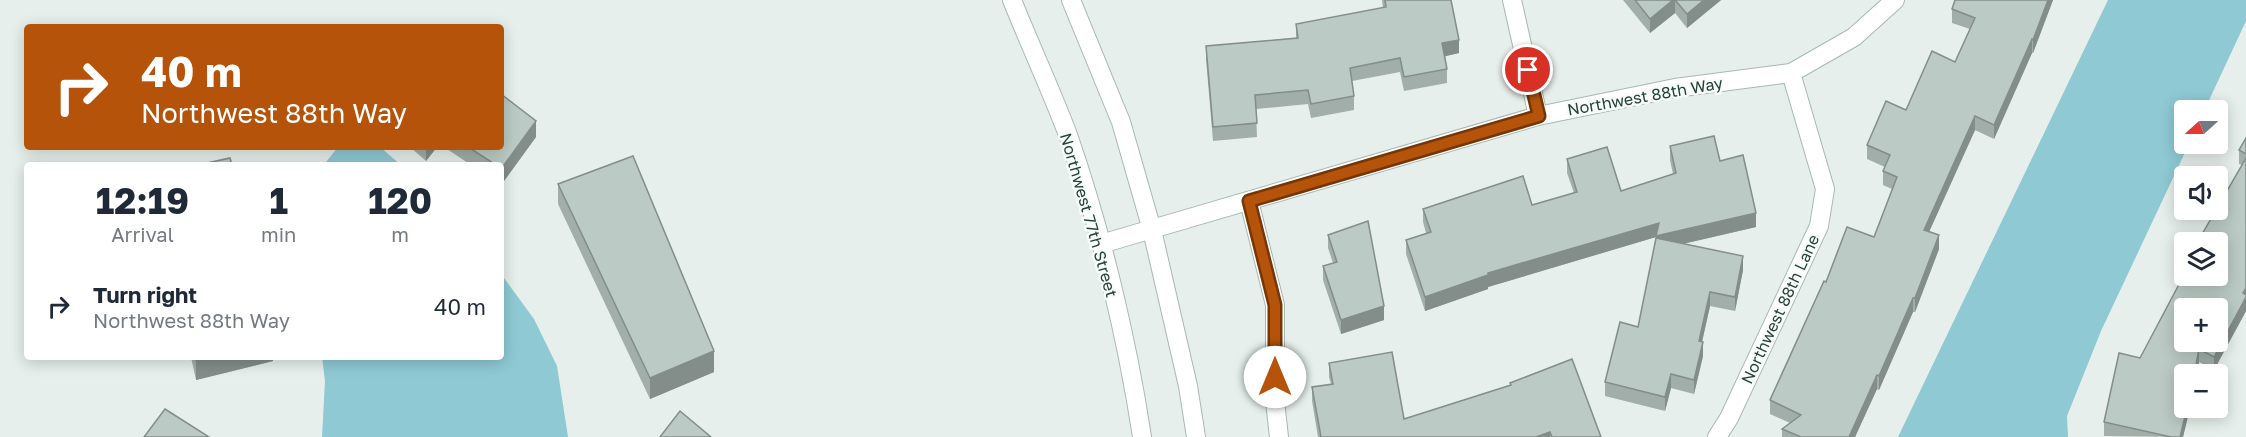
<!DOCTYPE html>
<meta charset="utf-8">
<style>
body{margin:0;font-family:"Golos Text",sans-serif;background:#f2f2f3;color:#1f2937;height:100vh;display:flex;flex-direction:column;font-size:22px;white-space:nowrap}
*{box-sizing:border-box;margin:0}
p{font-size:20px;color:#747a83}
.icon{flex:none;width:33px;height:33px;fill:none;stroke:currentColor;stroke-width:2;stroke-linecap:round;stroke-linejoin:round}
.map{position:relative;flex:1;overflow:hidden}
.side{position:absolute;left:24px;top:162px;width:480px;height:198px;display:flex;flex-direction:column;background:#fff;border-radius:6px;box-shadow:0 3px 15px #0003}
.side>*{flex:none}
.guide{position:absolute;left:24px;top:24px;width:480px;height:126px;border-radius:6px;box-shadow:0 3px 15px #0003;background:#b45309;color:#fff;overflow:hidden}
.needle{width:39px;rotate:249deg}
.tools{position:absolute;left:2174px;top:100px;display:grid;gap:12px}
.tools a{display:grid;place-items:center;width:54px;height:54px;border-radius:6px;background:#fff;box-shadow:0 3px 15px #0003;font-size:30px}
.pin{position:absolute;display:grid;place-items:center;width:51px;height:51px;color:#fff;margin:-26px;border:3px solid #fff;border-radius:50%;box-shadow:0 2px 6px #0007}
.me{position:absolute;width:66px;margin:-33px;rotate:0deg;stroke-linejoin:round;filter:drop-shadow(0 0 4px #0008)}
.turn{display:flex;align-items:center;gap:21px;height:126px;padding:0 18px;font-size:27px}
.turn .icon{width:78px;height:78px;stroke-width:2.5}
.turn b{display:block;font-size:42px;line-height:51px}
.eta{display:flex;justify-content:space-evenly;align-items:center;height:102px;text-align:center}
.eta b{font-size:36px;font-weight:700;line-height:42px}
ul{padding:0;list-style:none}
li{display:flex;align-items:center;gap:18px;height:84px;padding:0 18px}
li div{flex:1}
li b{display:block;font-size:22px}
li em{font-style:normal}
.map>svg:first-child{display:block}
</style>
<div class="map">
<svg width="2246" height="437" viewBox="0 0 2246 437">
<rect width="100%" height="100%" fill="#e6efeb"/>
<g fill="#8ec9d4">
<polygon points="2108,0 2246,0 2246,21 2204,111 2184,111 2184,144 2189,144 2101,331 2067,416 2068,437 1898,437"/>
<polygon points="338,147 380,147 401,165 329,165 326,162"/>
<polygon points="501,274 534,319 557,366 568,437 322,437 325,381 322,357 501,357"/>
</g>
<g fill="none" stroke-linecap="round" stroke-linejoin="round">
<g stroke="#a8b8b2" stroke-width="20">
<g id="minor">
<path d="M 1012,0 C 1030,45 1051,90 1068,135 C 1101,230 1127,338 1142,437"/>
<polyline points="1071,0 1121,122 1152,230 1188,386 1196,437"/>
<polyline points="1512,0 1538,116"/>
<polyline points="1249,201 1275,305 1275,401 1279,437"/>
<polyline points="1101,244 1538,116 1675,88 1791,73 1854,37 1895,0"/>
<polyline points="1717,437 1729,418 1819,226 1825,189 1791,73"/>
</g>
</g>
<use href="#minor" stroke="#fff" stroke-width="18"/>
</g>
<g fill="#a1aea9">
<polygon points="1382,0 1451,0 1459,53 1445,56 1447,69 1447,83 1404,91 1400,72 1352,81 1354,96 1354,110 1311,118 1308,104 1256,109 1257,137 1213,141 1206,59 1206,46 1296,38 1296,24 1383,8"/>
<polygon points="1623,0 1721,0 1687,28 1675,13 1650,33"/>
<polygon points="1955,0 2053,0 2033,53 2032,53 1994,139 1975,130 1929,232 1939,249 1915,312 1913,312 1879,390 1877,389 1855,437 1782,437 1782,429 1790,423 1770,414 1770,400 1826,282 1874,237 1892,189 1883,185 1883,171 1885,167 1867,159 1867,145 1906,110 1955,62 1970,29 1952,23 1952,9"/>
<polygon points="536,137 501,185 501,165 471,165 444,147 501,147"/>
<polygon points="2246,138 2246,311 2214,370 2199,362 2197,375 2184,375 2190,408 2183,437 2104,436 2104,422 2140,358 2242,165 2239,164 2239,150"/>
<polygon points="1670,146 1720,161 1756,227 1683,244 1743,270 1735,311 1710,306 1702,342 1703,356 1694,394 1671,388 1665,411 1605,396 1605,382 1638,327 1656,237 1488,287 1488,289 1425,311 1406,254 1406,240 1426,233 1423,222 1423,209 1532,205 1574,193 1567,173 1567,159 1621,191 1673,174 1670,160"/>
<polygon points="410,147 437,147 426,161"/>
<polygon points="558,184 714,372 650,399 558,204"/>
<polygon points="1328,235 1384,320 1341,334 1323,280 1323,266 1333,263 1328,248"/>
<polygon points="191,357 273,357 273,361 196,380"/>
<polygon points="1329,363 1404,419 1510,386 1510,383 1601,437 1318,437 1312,401 1312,387 1331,384 1329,377"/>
</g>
<g fill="#838d89">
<polygon points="1673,0 1675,0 1675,13 1650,33 1650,19"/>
<polygon points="1704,0 1721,0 1687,28 1687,14"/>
<polygon points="2048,0 2053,0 2033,53 2033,40"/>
<polygon points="2032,39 2032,53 1994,139 1994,125"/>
<polygon points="1459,40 1459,53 1442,57 1442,43"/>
<polygon points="1975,116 1975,130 1924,243 1924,230"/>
<polygon points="536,121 536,137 501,185 501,169"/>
<polygon points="426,147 437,147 426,161"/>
<polygon points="1756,213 1756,227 1656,250 1656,237 1488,287 1488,289 1425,311 1425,297 1488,273 1659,223"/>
<polygon points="1939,235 1939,249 1915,312 1915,298"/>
<polygon points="1743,256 1743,270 1735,311 1735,297"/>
<polygon points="2246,288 2246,311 2214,370 2214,357"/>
<polygon points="1710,292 1710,306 1699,355 1699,341"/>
<polygon points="1913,298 1913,312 1879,390 1879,376"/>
<polygon points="1384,306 1384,320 1341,334 1341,320"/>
<polygon points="1703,342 1703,356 1694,394 1694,380"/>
<polygon points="2199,349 2199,362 2197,375 2194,375"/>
<polygon points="714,351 714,372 650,399 650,378"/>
<polygon points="207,357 273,357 273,361 196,380 196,360"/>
<polygon points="1671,374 1671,388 1665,411 1665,397"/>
<polygon points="1877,375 1877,389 1855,437 1849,437"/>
<polygon points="2187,408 2190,408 2183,437 2180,437"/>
<polygon points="1550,432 1550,437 1536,437"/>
</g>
<g fill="#bbcac4" stroke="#838d89" stroke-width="1.5" fill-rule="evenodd">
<polygon points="1385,0 1451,0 1459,40 1442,43 1447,69 1404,77 1400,58 1350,68 1354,96 1311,104 1308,90 1255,95 1257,123 1213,127 1206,46 1298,38 1296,24 1386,7"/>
<polygon points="1635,0 1673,0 1650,19"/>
<polygon points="1675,0 1704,0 1687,14"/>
<polygon points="1955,0 2048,0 2033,40 2032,39 1994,125 1975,116 1924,230 1939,235 1915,298 1913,298 1879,376 1877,375 1849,437 1801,437 1782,429 1801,415 1770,400 1824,281 1826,282 1847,227 1874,237 1897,177 1883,171 1890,155 1867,145 1886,101 1906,110 1932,51 1955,62 1975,18 1952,9"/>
<polygon points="501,94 536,121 501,169 501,165 496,165 468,147 501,147"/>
<polygon points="1714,136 1720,161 1743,155 1756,213 1656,236 1659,223 1488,273 1488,275 1425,297 1406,240 1431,232 1423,209 1523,176 1532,205 1577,192 1567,159 1607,147 1621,191 1676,173 1670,146"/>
<polygon points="2246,138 2246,154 2239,150"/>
<polygon points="633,156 714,351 650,378 558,184"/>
<polygon points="230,158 232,165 198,165"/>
<path d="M 2246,158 L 2246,288 L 2243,293 L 2246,295 L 2246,297 L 2214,357 L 2199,349 L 2194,375 L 2184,375 L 2184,408 L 2187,408 L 2180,437 L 2171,437 L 2104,422 L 2119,353 L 2140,358 L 2184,275 L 2217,276 L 2217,243 L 2197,243 ZM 2184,309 L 2217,309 L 2217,342 L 2184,342 Z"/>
<polygon points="1368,221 1384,306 1341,320 1323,266 1337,262 1328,235"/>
<polygon points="1656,238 1743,256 1735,297 1710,292 1699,341 1703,342 1694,380 1671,374 1665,397 1605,382 1620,322 1638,327"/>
<polygon points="1392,352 1404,419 1511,385 1510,383 1572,359 1601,437 1552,437 1550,432 1536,437 1321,437 1312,387 1333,384 1329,363"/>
<polygon points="196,357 207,357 196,360"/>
<polygon points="165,409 209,437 144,437"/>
<polygon points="680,411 711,437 660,437"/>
</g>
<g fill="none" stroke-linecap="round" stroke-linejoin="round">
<g stroke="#753606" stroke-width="15">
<polyline id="route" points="1275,377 1275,305 1249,201 1539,116 1528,70"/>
</g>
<use href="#route" stroke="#b45309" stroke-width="10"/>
</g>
<g text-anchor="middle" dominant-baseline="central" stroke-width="5" stroke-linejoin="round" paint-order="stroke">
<g font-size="16" fill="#24423a" stroke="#f7fbf9">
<text transform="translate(1645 96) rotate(-10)">Northwest 88th Way</text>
<text transform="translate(1089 215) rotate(74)">Northwest 77th Street</text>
<text transform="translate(1780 309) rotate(-65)">Northwest 88th Lane</text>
</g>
</g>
</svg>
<div class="tools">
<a><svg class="needle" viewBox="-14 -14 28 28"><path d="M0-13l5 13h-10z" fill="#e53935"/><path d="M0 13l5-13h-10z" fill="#747a83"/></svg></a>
<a><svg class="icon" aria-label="sound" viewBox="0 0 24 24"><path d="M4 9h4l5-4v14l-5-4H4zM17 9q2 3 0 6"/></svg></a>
<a><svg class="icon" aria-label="layers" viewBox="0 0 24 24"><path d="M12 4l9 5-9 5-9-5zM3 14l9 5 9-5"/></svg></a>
<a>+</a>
<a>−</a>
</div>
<div class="pin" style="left:1528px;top:70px;background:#d93025"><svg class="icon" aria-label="arrive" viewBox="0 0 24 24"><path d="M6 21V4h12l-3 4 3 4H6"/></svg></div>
<svg class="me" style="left:1275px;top:377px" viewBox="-20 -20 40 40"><circle r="19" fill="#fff"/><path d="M0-13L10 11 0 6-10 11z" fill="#b45309"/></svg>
<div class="guide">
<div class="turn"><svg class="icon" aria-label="right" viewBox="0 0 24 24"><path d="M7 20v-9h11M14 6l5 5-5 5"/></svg><div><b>40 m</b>Northwest 88th Way</div></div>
</div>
<section class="side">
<div class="eta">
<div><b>12:19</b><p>Arrival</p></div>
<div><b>1</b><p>min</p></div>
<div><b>120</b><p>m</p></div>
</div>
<ul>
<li><svg class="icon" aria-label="right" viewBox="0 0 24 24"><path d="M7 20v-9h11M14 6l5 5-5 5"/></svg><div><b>Turn right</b><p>Northwest 88th Way</p></div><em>40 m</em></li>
</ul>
</section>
</div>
